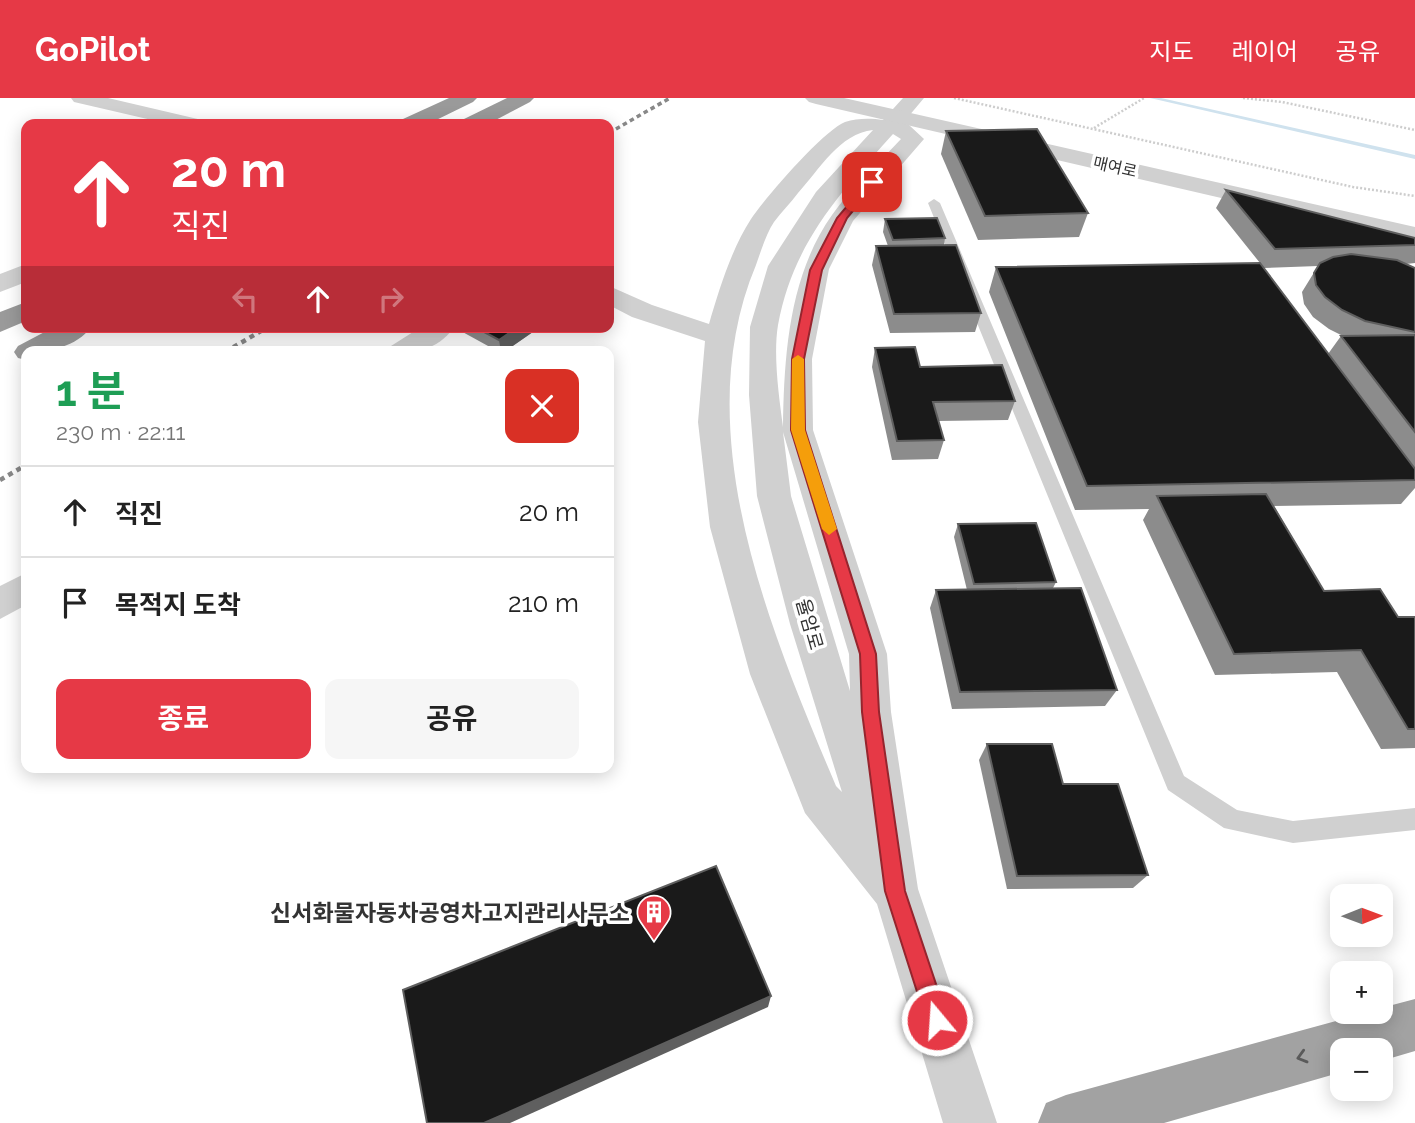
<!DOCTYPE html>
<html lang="ko">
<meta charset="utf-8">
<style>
body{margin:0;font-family:Raleway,"Noto Sans KR",sans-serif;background:#f6f6f6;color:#222;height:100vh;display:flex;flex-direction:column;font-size:26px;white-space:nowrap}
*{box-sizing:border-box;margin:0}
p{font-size:23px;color:#767676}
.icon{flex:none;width:38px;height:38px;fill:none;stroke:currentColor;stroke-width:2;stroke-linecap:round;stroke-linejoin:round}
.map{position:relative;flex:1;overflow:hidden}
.sheet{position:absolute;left:21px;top:248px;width:593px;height:427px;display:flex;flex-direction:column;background:#fff;border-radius:14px;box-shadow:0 4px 18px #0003}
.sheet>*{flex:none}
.banner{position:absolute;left:21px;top:21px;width:593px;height:214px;border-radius:14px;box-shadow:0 4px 18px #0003;background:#e63946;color:#fff;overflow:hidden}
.needle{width:46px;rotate:89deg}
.controls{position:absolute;left:1330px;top:786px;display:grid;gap:14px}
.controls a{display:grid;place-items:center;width:63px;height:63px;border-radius:14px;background:#fff;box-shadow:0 4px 18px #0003;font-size:35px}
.pin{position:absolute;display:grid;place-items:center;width:60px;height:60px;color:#fff;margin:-30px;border-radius:14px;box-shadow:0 4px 10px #0006}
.me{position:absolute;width:77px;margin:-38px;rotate:342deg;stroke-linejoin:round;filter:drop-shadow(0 0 5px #0008)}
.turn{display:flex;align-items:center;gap:24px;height:147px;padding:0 35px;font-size:32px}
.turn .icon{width:91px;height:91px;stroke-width:2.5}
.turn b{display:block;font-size:49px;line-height:60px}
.lanes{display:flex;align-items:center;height:66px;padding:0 35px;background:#0003;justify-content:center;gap:35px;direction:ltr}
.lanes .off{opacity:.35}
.round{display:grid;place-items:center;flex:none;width:74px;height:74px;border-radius:14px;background:#f6f6f6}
.overview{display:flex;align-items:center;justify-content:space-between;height:119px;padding:0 35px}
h1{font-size:42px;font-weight:700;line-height:52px;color:#1e9e55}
.action{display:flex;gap:14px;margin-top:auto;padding:14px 35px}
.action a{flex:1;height:80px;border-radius:14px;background:#e63946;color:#fff;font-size:28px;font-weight:700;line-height:80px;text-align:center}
.action a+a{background:#f6f6f6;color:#222}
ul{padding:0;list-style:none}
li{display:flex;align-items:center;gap:21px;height:91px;padding:0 35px;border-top:2px solid #e0e0e0}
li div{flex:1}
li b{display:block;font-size:26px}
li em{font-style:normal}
header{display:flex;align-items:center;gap:42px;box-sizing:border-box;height:98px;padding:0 35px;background:#e63946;color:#fff}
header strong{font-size:33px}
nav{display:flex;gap:38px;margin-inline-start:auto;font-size:24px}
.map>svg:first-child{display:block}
</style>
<header>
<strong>GoPilot</strong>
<nav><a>지도</a><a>레이어</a><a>공유</a></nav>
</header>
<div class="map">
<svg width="1415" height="1025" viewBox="0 0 1415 1025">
<rect width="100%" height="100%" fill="#fff"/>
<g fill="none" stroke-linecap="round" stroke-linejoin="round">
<polygon fill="#cfe2ee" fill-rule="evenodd" points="1150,0 1161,0 1415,57 1415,61"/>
<g stroke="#cdcdcd" stroke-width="2.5" stroke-dasharray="2 2" stroke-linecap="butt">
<polyline points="954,0 1353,89 1415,98"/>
<polyline points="1243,0 1282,4 1415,32"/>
<polyline points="1094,30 1144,0"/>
</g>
<polygon fill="#d0d0d0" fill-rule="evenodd" points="934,101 940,105 1184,678 1237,712 1293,723 1415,710 1415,732 1293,745 1224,730 1168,692 928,105"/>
<g fill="#d0d0d0" fill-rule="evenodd">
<polygon points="71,0 108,0 202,22 205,26 169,26 74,4"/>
<path d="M 903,0 L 924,0 L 903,25 L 909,27 L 924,41 L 853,123 L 829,171 L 812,261 L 813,332 L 887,556 L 891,614 L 918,791 L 997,1025 L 943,1025 L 877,806 L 805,715 L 750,576 L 710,429 L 698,324 L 705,243 L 632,219 L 609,207 L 609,188 L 652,207 L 709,226 C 719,192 731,152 751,121 C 765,100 824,32 845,24 C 857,20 871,20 883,22 ZM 873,32 L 816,94 L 768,168 L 750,229 L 749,297 L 757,398 L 790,526 L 842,694 L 836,688 C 770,532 686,334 756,167 C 761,153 766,136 774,124 C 781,114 791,105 798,95 C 819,72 840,35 873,32 ZM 893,36 L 901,41 C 878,66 851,90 832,117 C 789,178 784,257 783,329 C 779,299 773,257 778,227 C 793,145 840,95 893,36 ZM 783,334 L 849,556 L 850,593 L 791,398 Z"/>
<polygon points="26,166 26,184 0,194 0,176"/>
<path d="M 421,229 L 454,229 C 437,254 413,254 387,254 L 391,248 Z"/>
<polygon points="26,475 26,507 0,521 0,488"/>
</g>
<polygon fill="#d0d0d0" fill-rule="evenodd" points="805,0 844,0 1415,129 1415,145 816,6 809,4"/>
<polygon fill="#a2a2a2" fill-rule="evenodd" points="1415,901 1415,953 1381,963 1381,952 1342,952 1342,974 1164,1025 1038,1025 1046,1005 1066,997 1369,914 1381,914 1381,910"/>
<g fill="#9a9a9a" fill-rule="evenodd">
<polygon points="449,0 477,0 473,4 428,26 400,26 403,21"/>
<polygon points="507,0 534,0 530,4 488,26 461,26 464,21"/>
<polygon points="26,204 26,223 0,234 0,214"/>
<path d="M 54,229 L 91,229 C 77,249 48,254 26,254 L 26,262 L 18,260 L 14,254 L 18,248 Z"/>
</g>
<polyline stroke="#888" stroke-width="3.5" stroke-dasharray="4.5 3.5" stroke-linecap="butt" points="609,35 670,0"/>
<g stroke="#888" stroke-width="4.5" stroke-dasharray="5 4.5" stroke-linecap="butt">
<polyline points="225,254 268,229"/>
<polyline points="0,382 26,367"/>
</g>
</g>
<g fill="#8c8c8c">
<polygon points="946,33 1088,115 1079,139 978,142 941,56"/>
<polygon points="1226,92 1415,140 1415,165 1406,166 1415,170 1415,390 1401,406 1274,408 1324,493 1398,519 1415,519 1415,650 1381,651 1337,574 1215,577 1143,422 1149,411 1075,412 989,194 996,169 1328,256 1341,238 1343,238 1329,231 1313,219 1304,206 1302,194 1318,168 1264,170 1216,110"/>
<polygon points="885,121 945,140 944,147 981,215 975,234 890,235 872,167 876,148 888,148 883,134"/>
<polygon points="458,229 540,229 504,254 499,254 459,232"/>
<polygon points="875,250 920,269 1015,303 1008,322 938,323 944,342 938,361 892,362 872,269"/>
<polygon points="958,426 1056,484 1053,490 1117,592 1105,608 952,611 930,510 936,492 967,492 954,439"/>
<polygon points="987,646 1063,686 1148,777 1133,790 1007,791 979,662"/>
</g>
<g fill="#5f5f5f">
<polygon points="518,229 540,229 504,254 501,254 499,242"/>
<polygon points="771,898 768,909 510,1025 484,1025"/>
</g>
<g fill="#1a1a1a" stroke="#5f5f5f" stroke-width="2">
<polygon points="1037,31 1088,115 985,118 946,33"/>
<polygon points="1226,92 1415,140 1415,147 1275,151"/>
<polygon points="937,120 945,140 893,142 885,121"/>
<polygon points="956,147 981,215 894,216 876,148"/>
<polygon points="1351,156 1397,162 1415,170 1415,234 1365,223 1342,212 1325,199 1316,187 1314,175 1320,165 1333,159"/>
<polygon points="1260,165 1415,371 1415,382 1087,388 996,169"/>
<polygon points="475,229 518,229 499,242"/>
<polygon points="1415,237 1415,334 1341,238"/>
<polygon points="915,249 920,269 1002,267 1015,303 933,304 944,342 897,343 875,250"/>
<polygon points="1266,396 1324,493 1380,491 1398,519 1415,519 1415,631 1408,631 1361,552 1234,556 1157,398"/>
<polygon points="1036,425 1056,484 974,486 958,426"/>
<polygon points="1081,490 1117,592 960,594 936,492"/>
<polygon points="987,646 1052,646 1063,686 1118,686 1148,777 1017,778"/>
<polygon points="716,768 771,898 484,1025 427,1025 403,892"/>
</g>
<defs><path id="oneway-chevron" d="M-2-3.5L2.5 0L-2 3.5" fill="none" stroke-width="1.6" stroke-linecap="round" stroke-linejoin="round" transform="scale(1.75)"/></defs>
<use stroke="#5a5a5a" href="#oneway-chevron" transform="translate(1302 959) rotate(164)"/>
<polygon fill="#e63946" stroke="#96252e" stroke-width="2" points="869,82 877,84 847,120 822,172 804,261 805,332 876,556 879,614 905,793 948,922 944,929 937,933 929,929 926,922 885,793 862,614 860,556 791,332 792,261 810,172 837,120"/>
<polygon fill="#f59e0b" points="798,257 804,261 805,332 837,431 829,437 822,431 791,332 792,261"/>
<defs>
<g id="building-pin" transform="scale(1.75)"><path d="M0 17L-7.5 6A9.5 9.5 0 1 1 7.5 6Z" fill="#e63946" stroke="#fff"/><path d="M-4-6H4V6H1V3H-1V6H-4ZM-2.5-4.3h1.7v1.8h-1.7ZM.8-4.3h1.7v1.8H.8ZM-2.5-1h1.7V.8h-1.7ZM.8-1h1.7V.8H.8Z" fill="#fff"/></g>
</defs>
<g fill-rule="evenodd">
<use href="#building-pin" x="654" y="814"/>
</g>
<g text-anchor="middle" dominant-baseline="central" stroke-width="7" stroke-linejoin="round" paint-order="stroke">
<g font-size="16" fill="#333" stroke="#fff">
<text transform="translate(1115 69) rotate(13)">매여로</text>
</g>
<g font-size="19" fill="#333" stroke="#fff">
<text transform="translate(810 526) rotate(74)">율암로</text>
</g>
<g font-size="23" font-weight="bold" fill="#333" stroke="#fff" text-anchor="end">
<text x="630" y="814">신서화물자동차공영차고지관리사무소</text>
</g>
</g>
</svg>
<div class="controls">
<a><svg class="needle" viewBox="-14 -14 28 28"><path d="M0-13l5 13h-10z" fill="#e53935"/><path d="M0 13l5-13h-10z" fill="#767676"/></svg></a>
<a>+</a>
<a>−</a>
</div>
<div class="pin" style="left:872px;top:84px;background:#d93025"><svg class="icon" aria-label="arrive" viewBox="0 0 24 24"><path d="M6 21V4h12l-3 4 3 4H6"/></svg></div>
<svg class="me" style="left:937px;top:922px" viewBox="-20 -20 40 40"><circle r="17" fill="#e63946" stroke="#fff" stroke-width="3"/><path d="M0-11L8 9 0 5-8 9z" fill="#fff"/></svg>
<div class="banner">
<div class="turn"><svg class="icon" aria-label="ahead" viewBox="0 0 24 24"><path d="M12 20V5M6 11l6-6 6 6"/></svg><div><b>20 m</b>직진</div></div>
<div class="lanes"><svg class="icon off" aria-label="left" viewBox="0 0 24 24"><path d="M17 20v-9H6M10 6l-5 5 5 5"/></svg><svg class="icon" aria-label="ahead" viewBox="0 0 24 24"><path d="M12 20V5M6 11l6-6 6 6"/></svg><svg class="icon off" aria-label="right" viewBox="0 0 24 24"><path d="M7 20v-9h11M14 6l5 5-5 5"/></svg></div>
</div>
<section class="sheet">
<div class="overview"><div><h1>1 분</h1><p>230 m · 22:11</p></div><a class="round" style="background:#d93025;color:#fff"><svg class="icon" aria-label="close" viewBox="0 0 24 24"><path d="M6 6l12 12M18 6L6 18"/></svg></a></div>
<ul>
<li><svg class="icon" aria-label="ahead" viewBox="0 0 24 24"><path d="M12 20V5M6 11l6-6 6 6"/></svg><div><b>직진</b></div><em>20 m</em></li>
<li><svg class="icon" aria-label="arrive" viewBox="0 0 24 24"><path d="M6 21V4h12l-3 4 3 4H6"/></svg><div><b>목적지 도착</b></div><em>210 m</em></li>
</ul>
<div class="action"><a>종료</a><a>공유</a></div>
</section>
</div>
